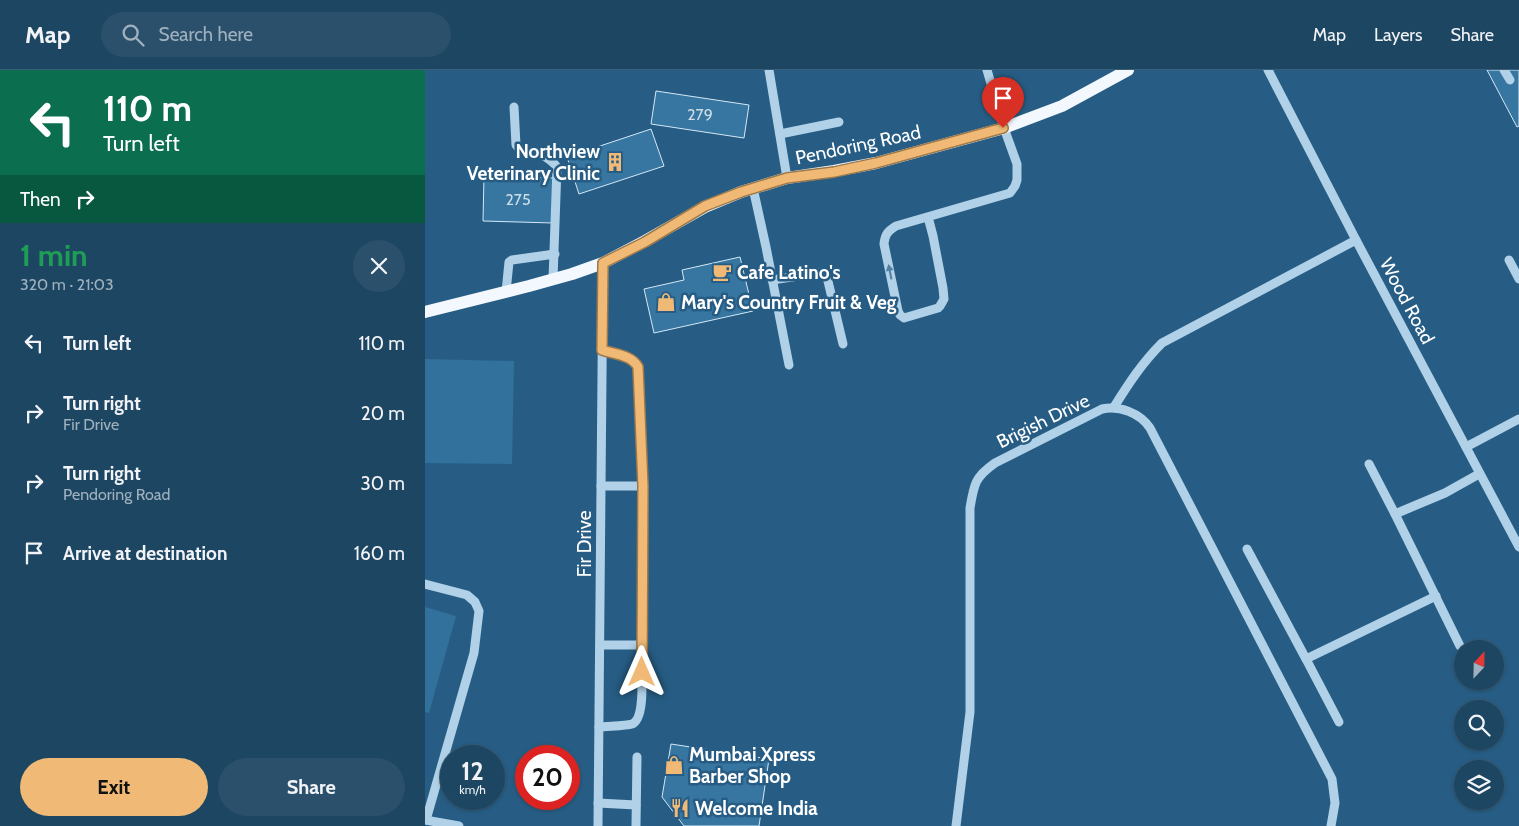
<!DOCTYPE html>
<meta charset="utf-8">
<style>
body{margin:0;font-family:Cabin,sans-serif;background:#2a506c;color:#f1f3f6;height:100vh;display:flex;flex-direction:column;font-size:19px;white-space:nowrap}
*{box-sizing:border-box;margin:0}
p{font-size:16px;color:#a0b1be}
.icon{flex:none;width:28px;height:28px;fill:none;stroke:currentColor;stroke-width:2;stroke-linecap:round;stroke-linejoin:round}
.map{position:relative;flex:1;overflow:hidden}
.details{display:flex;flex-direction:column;background:#1d4663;width:425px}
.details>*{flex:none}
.banner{background:#0b6e4f;color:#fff;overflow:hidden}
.needle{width:32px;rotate:22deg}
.tools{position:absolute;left:1029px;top:570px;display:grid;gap:10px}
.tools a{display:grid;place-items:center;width:50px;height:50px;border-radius:50%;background:#1d4663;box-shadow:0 1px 4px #0004,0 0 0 1px #3b5e78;font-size:25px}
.speed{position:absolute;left:15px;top:675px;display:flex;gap:10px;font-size:25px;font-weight:700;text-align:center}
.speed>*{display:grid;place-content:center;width:65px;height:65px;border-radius:50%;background:#1d4663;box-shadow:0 1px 4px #0004,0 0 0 1px #3b5e78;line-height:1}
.speed small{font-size:12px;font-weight:400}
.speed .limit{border:8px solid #d22;background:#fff;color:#111}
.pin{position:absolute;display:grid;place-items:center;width:42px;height:42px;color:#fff;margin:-51px -21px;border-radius:50% 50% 50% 0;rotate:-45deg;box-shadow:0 0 5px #0007}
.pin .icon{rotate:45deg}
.me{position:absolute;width:55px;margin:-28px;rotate:0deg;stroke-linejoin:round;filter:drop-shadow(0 0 4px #0008)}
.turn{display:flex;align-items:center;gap:18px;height:105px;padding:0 20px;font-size:22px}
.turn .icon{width:65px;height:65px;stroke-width:2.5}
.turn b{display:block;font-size:35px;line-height:42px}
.then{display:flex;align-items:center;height:48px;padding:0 20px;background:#0003;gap:10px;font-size:19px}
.round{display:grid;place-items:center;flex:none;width:52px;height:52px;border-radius:26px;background:#2a506c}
.headline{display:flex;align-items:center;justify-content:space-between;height:85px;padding:0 20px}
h1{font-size:30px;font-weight:700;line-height:38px;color:#1e9e55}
.button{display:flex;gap:10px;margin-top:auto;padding:10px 20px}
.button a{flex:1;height:58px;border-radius:30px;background:#f0ba76;color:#111;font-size:20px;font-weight:700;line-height:58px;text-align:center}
.button a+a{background:#2a506c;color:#f1f3f6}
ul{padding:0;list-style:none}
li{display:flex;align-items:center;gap:15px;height:70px;padding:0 20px}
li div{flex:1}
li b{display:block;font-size:19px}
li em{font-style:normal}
header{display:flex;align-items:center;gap:30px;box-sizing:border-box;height:70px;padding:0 25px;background:#1d4663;border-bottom:1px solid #3b5e78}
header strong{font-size:24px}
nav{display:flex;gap:28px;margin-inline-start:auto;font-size:18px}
.search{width:350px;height:45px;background:#2a506c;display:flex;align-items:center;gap:12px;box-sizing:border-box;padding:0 18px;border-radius:28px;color:#a0b1be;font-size:19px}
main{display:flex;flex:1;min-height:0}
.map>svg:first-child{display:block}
</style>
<header>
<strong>Map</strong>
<div class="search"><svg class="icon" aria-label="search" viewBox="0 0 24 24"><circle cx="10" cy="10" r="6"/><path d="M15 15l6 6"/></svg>Search here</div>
<nav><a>Map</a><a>Layers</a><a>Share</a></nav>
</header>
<main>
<section class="details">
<div class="banner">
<div class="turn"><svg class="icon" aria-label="left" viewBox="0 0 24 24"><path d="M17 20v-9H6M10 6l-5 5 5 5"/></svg><div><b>110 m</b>Turn left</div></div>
<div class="then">Then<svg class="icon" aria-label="right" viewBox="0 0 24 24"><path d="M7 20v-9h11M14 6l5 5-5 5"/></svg></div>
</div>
<div class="headline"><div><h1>1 min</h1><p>320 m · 21:03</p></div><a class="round"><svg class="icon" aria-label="close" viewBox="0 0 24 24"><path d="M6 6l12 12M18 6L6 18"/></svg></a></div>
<ul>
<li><svg class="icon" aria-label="left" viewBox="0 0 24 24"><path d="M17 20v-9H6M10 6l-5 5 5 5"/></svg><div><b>Turn left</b></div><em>110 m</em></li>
<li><svg class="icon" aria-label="right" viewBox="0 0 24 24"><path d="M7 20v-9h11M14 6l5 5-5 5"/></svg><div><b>Turn right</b><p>Fir Drive</p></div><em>20 m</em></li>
<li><svg class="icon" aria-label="right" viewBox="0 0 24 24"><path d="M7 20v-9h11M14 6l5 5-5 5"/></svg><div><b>Turn right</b><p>Pendoring Road</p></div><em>30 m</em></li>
<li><svg class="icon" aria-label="arrive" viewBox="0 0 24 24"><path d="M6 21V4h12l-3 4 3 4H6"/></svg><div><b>Arrive at destination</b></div><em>160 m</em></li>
</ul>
<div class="button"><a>Exit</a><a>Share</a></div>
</section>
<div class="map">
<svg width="1094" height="756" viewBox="0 0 1094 756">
<rect width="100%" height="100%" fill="#275d84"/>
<g fill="#31719b">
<polygon points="0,289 89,291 87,394 0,393"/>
<polygon points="0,537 31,546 4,643 0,642"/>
</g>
<g fill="#3776a0" stroke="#d4e8f6">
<polygon points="1062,0 1094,0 1094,56 1092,57"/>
<polygon points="231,21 324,35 319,68 226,54"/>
<polygon points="226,59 239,96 154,124 142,87"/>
<polygon points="59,106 129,108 128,153 58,151"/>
<polygon points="315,187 328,241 229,263 219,219 259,210 257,200"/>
<polygon points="246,674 344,689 334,756 259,756 237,727"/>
</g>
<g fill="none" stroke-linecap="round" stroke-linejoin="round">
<g stroke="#b0d1e7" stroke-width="9">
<polyline points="344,0 362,108"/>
<polyline points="843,0 931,170 1094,477"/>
<polyline points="1079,0 1085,10"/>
<path d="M 89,37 L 91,75 L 95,80 C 110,83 122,84 132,97 L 128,209"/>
<polyline points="355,64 414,52"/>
<polyline points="328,118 341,177 364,295"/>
<path d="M 503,147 L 508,166 L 518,218 L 519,229 L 515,236 L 513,238 L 479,248 L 475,245 L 473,241 L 459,174 C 460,164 463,161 471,156 L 585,123 L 590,116 L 592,110 L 592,94 L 579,58 L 562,0"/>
<polyline points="1084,190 1094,209"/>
<polyline points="347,210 393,203 398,204 402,207 418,274"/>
<polyline points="81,222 84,192 87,190 130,184"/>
<path d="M 689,337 C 704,313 717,293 737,273 L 931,170"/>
<polyline points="1041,377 1094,349"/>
<polyline points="944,394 970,444"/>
<polyline points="176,416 218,416"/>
<polyline points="822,479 881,589 1011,526"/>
<polyline points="0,514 42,525 50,532 54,541 49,583 1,750"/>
<polyline points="175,575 217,575"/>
<polyline points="1035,576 970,444 1020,423 1054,404"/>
<polyline points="881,589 914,652"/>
<path d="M 174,657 C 182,656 201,656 207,654 C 217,650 217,625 217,615 L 218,416 L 213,297 C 207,285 189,284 177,280"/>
<polyline points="173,733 211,735"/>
<polyline points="0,750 34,756"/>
<polyline points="173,756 178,193"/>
<polyline points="211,756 212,687"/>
<path d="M 531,756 L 545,642 L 545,438 C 549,414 550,407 570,393 L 677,339 C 694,335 715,343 725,358 L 907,709 L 910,733 L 906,756"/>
</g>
<polyline stroke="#f2f8fe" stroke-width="12" points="0,242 104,216 147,204 178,193 220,171 280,137 316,122 362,108 409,101 451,93 579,58 637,36 703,0"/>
</g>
<defs><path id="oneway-solid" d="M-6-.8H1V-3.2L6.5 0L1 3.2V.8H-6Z" transform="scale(1.25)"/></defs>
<use fill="#5080a2" href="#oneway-solid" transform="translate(465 202) rotate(-101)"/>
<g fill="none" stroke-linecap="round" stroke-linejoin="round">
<g stroke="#9c794d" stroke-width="12">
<path id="route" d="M 217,602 L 218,416 L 213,297 C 207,285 189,284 177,280 L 178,193 L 220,172 L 280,136 L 316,122 L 362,108 L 409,102 L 451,93 L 578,58"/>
</g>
<use href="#route" stroke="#f0ba76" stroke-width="9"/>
</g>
<defs>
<g id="building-bare" transform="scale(1.5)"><path d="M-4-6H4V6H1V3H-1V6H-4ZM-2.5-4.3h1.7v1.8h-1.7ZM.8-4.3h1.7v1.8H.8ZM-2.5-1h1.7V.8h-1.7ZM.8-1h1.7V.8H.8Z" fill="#f0ba76" stroke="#275d84" stroke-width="2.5" paint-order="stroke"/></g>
<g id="cafe-bare" transform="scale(1.5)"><path d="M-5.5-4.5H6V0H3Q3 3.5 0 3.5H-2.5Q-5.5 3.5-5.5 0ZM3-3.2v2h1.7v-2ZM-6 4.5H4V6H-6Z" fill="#f0ba76" stroke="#275d84" stroke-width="2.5" paint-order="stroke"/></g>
<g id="shop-bare" transform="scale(1.5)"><path d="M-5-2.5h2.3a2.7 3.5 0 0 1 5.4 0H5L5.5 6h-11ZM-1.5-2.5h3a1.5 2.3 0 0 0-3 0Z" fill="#f0ba76" stroke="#275d84" stroke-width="2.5" paint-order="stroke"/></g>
<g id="restaurant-bare" transform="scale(1.5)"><path d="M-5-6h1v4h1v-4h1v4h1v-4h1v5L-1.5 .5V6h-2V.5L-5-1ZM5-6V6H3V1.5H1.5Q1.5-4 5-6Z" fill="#f0ba76" stroke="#275d84" stroke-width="2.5" paint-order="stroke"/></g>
</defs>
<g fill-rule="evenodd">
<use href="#building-bare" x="190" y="92"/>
<use href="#cafe-bare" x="297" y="202"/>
<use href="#shop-bare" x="241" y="232"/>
<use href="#shop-bare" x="249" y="695"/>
<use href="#restaurant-bare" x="255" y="738"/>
</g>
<g text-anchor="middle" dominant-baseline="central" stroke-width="5" stroke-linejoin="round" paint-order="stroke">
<g font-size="16" fill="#cddde7">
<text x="275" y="44">279</text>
<text x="93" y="129">275</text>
</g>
<g font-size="19" fill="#fff" stroke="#275d84">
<text transform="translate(433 75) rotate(-12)">Pendoring Road</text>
<text transform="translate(982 231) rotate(62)">Wood Road</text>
<text transform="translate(618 351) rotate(-26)">Brigish Drive</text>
<text transform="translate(159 474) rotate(-90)">Fir Drive</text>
</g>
<g font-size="19" font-weight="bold" fill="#fff" stroke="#275d84" text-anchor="start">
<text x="175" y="81" text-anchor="end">Northview<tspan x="175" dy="22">Veterinary Clinic</tspan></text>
<text x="312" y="202">Cafe Latino's</text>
<text x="256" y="232">Mary's Country Fruit &amp; Veg</text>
<text x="264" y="684">Mumbai Xpress<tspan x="264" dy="22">Barber Shop</tspan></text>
<text x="270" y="738">Welcome India</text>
</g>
</g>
</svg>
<div class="tools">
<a><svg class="needle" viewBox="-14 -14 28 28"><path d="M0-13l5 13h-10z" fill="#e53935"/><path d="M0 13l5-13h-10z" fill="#a0b1be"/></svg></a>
<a><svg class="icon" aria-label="search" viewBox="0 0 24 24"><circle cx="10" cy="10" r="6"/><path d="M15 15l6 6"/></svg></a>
<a><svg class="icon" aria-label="layers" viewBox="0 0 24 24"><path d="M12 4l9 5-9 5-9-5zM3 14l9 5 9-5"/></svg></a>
</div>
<div class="speed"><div>12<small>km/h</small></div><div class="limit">20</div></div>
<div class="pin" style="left:578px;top:58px;background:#d93025"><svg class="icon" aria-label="arrive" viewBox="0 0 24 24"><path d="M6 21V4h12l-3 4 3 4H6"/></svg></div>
<svg class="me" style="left:217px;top:602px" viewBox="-20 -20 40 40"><path d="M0-17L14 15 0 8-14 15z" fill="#f0ba76" stroke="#fff" stroke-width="4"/></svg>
</div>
</main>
